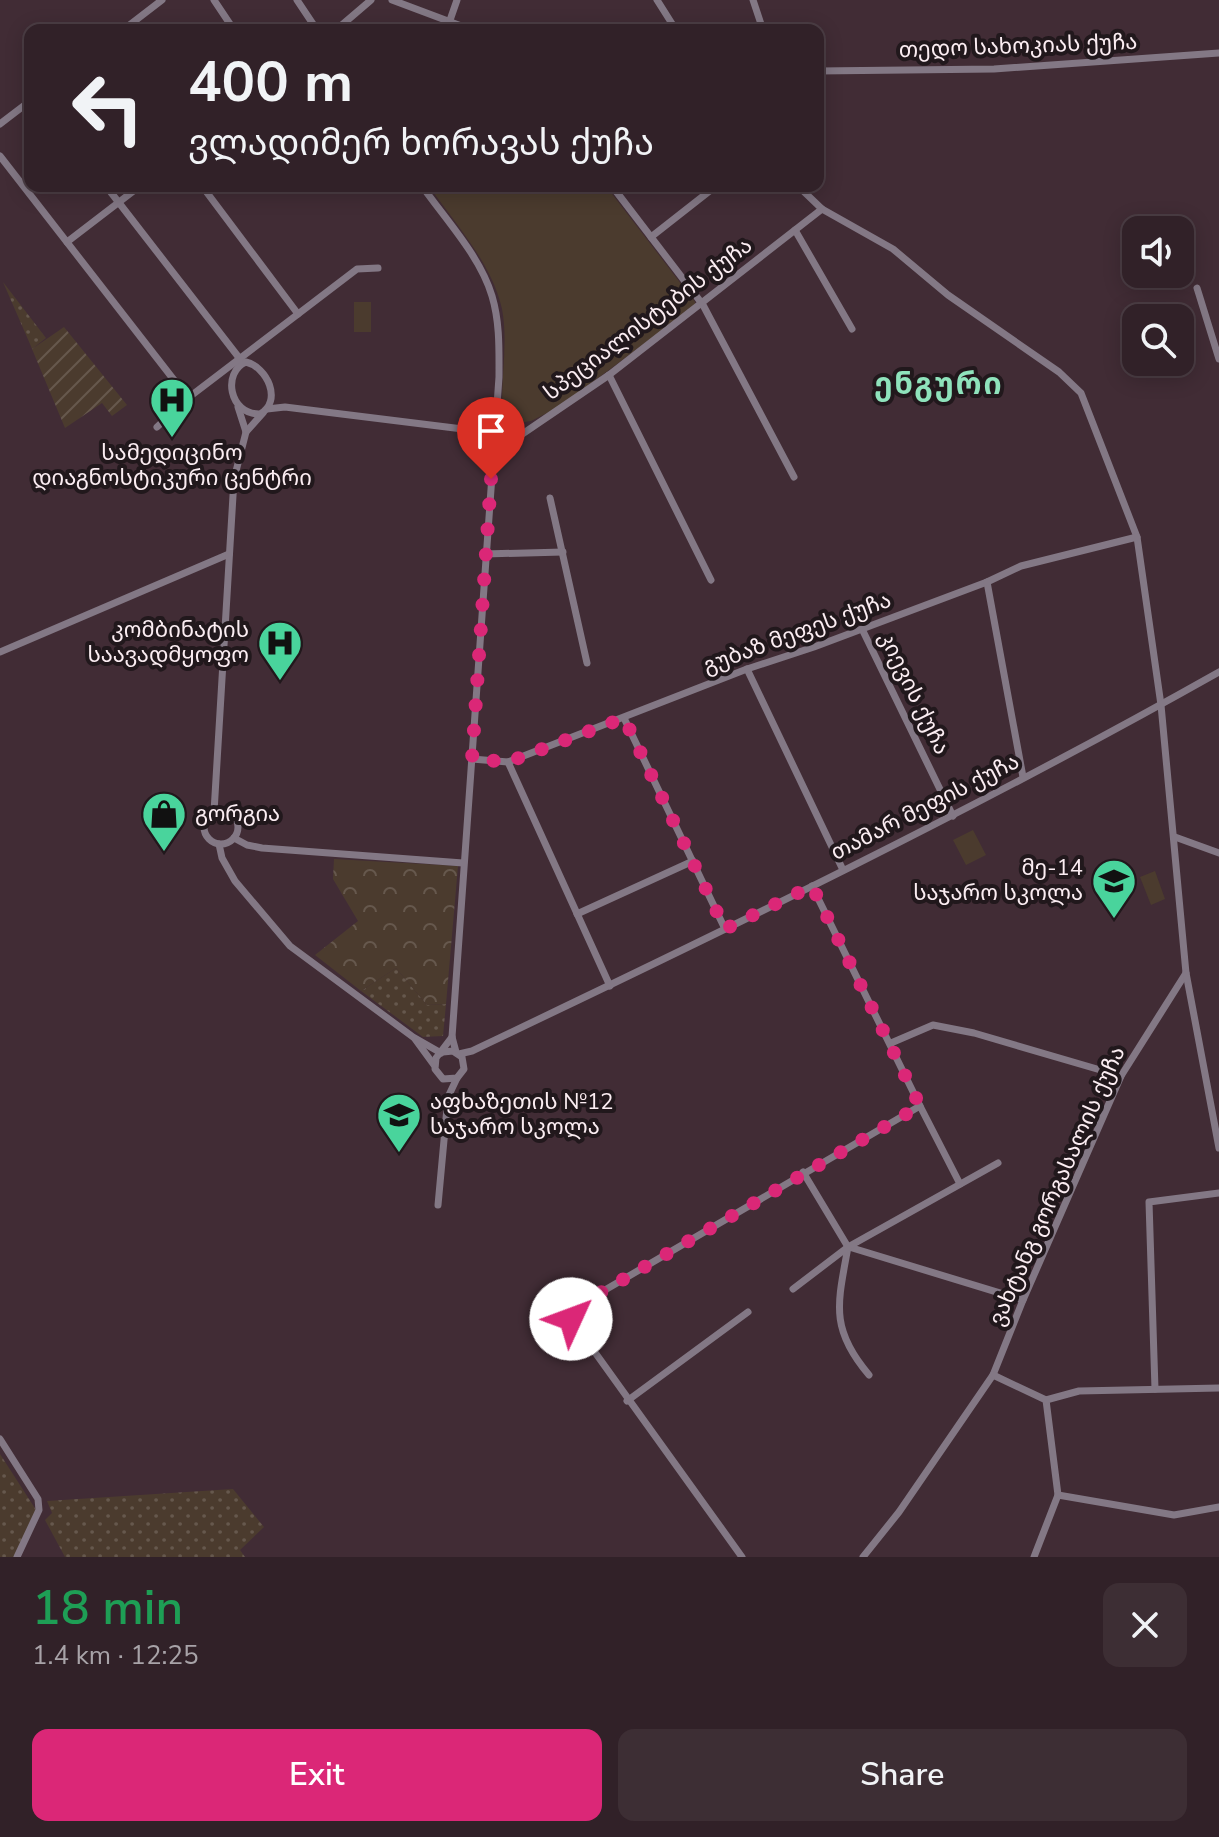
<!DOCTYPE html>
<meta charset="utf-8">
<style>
body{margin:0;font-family:"Nunito Sans","Noto Sans Georgian",sans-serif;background:#3d2e34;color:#f1f3f6;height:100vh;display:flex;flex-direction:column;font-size:30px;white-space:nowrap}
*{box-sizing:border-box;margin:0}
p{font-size:26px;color:#a8a3a8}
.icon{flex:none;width:44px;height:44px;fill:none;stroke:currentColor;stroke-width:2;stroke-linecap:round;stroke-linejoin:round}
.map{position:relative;height:1557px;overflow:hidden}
.sheet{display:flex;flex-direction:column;background:#312128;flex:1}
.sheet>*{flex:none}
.hud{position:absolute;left:24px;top:24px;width:800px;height:168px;border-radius:16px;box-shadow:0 4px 20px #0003,0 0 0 2px #4c3e45;background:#312128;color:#f1f3f6;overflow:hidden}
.controls{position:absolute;left:1122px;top:216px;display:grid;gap:16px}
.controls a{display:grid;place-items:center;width:72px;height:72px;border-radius:16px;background:#312128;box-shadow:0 4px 20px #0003,0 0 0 2px #4c3e45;font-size:40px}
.pin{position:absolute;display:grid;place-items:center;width:68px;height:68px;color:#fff;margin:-82px -34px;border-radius:50% 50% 50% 0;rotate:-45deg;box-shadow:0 0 8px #0007}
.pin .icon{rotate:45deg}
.me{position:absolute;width:88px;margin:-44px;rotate:47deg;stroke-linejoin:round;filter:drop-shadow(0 0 6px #0008)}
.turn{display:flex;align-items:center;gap:28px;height:168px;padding:0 32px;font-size:36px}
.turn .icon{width:104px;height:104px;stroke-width:2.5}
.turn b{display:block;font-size:56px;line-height:68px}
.round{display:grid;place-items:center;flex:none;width:84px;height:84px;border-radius:16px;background:#3d2e34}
.headline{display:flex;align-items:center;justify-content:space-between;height:136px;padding:0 32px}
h1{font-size:48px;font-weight:600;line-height:60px;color:#1e9e55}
.action{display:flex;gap:16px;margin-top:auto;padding:16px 32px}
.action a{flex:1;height:92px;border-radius:16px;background:#db2777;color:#fff;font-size:32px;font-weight:600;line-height:92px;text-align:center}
.action a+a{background:#3d2e34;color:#f1f3f6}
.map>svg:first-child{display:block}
</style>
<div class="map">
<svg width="1219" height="1557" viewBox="0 0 1219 1557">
<defs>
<pattern id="grass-dots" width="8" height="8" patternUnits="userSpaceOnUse" patternTransform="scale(2)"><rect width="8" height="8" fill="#4b3b2e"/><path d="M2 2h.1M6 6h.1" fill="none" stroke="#66584d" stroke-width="1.8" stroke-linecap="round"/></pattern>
<pattern id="forest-crowns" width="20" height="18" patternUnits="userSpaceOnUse" patternTransform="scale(2)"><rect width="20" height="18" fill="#4b3b2e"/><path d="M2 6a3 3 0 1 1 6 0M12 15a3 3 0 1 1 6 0" fill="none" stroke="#66584d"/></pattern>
<pattern id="garden-furrows" width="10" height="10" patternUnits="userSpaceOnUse" patternTransform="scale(2)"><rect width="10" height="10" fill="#4b3b2e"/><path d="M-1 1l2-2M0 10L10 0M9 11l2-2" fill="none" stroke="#66584d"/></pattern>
</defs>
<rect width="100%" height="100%" fill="#412c35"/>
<g fill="url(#grass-dots)">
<polygon points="3,282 46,338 32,349 30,344"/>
<polygon points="396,968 427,1005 446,1004 443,1036 423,1037 361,991"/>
<polygon points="0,1454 38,1513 17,1557 0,1557"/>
<polygon points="233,1489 264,1527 240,1550 245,1557 65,1557 45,1520 52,1513 47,1501"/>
</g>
<polygon fill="url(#forest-crowns)" points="334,859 458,866 446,1004 427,1005 396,968 361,991 315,955 358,921 333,879"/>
<g fill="#4b3b2e">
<path d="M 429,186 L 606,186 L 695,302 L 695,306 L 559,407 L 531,421 L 508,425 L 503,422 C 499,385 509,346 502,309 C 492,263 455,224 429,186 Z"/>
<rect x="354" y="302" width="17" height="30"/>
<polygon points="973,830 986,855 966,865 953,840"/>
<polygon points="1155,871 1165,899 1151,905 1140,877"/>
</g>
<polygon fill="url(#garden-furrows)" points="64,327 127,405 112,416 102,403 65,428 32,349"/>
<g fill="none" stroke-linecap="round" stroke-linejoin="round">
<g stroke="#837885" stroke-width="7">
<polyline points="214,0 234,30"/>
<polyline points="297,0 317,30"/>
<polyline points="392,0 472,30"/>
<polyline points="657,0 676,30"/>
<polyline points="753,0 763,30"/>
<polyline points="449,23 457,0"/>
<polyline points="123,30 162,0"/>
<polyline points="336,30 371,0"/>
<polyline points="818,71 994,69 1219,53"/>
<polyline points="0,124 30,101"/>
<polyline points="0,156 188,398"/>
<polyline points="106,186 240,359"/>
<polyline points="202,186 298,314"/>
<path d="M 422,186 C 446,220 480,256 492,296 C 500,323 499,350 499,377 L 452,1037 L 456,1052"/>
<polyline points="612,186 703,305 794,477"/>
<polyline points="798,186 822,209 893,249 948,295 1059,372 1081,393 1137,537 1161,705 1186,973 1121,1076 1023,1300 993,1375 899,1512 863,1557"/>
<polyline points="795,230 852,329"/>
<polyline points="651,237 716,186"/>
<polyline points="67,242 140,186"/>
<polyline points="1197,288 1219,359"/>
<path d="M 246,362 C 267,367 283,401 260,414 C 229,415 222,372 246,362 Z"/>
<polyline points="609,375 711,580"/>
<polyline points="267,409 285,407 495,433"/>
<polyline points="157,427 188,398 357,269 378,268"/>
<polyline points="246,432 263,413"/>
<polyline points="493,454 609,375 822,209"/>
<polyline points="550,498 587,663"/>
<polyline points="485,554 563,552"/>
<polyline points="987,582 1023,777"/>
<polyline points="862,629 953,816"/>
<polyline points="0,652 229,554"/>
<polyline points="747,669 843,870"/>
<polyline points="624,718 725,929"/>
<polyline points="472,759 508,762 747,669 814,647 987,582 1021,566 1137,537"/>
<polyline points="508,762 610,986"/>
<circle cx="221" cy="827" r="17"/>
<polyline points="214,812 234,479 246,432 238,407"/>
<polyline points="1175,837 1219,853"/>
<polyline points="234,838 247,845 262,848 463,863"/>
<polyline points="219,844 222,858 235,881 290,946 413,1037 441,1053"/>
<polyline points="577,914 693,861"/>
<polyline points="1186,973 1219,1148"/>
<polyline points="415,1039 434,1065"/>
<polyline points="891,1043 933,1025 974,1033 1121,1076"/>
<polyline points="443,1052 453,1051 462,1057 464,1069 457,1078 443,1079 435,1069 436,1058 452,1037"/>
<path d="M 459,1054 L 472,1051 C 724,931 976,809 1219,672"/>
<polyline points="920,1106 960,1184"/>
<polyline points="803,1172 848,1247"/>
<polyline points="438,1205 448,1097 457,1078"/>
<path d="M 848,1247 C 838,1303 829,1328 869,1375"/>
<polyline points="849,1247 1023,1300"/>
<polyline points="793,1289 848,1247 998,1163"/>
<polyline points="993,1375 1046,1400 1058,1495 1174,1515 1219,1507"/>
<polyline points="1155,1389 1149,1202 1219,1193"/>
<polyline points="1046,1400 1079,1391 1219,1388"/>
<polyline points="627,1401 748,1312"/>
<polyline points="0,1439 38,1499 39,1510 17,1557"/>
<polyline points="742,1557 571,1319 574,1311 581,1304 920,1106 812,886"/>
<polyline points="1034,1557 1058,1495"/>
</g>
</g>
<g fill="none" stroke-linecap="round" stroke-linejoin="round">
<polyline stroke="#db2777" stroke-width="14" stroke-dasharray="0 25.2" points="491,479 472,759 508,762 624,718 725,929 812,886 920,1106 581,1304 574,1311 571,1319"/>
</g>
<defs>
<g id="hospital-pin" transform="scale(2.3)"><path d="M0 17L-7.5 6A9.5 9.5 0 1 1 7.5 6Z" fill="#49d49c" stroke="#21181c"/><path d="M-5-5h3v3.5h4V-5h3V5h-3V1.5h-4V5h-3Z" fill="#111"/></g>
<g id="shop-pin" transform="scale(2.3)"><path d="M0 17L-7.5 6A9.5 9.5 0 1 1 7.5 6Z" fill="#49d49c" stroke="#21181c"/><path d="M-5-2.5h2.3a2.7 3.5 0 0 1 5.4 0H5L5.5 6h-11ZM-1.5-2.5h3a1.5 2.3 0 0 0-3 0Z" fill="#111"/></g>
<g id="school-pin" transform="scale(2.3)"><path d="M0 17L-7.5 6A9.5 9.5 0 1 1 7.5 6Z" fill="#49d49c" stroke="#21181c"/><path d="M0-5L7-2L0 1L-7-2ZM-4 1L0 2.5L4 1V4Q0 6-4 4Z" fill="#111"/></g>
</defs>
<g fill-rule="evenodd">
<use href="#hospital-pin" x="172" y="400"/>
<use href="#hospital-pin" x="280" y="643"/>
<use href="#shop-pin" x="164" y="814"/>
<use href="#school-pin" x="1114" y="881"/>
<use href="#school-pin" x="399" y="1115"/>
</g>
<g text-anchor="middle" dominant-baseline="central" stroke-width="8" stroke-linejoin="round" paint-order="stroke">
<g font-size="22" fill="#fbedf2" stroke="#21181c">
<text transform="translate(1018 46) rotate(-2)">თედო სახოკიას ქუჩა</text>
<text transform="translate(648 319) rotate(-37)">სპეციალისტების ქუჩა</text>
<text transform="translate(797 633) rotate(-20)">გუბაზ მეფეს ქუჩა</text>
<text transform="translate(914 693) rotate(64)">კიევის ქუჩა</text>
<text transform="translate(925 807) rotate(-27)">თამარ მეფის ქუჩა</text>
<text transform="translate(1057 1186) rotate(-66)">ვახტანგ გორგასალის ქუჩა</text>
</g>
<g font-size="22" fill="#fbedf2" stroke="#21181c" text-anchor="end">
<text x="172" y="453" text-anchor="middle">სამედიცინო<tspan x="172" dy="25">დიაგნოსტიკური ცენტრი</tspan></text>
<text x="249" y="630">კომბინატის<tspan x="249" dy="25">საავადმყოფო</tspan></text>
<text x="195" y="814" text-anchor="start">გორგია</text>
<text x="1083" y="868">მე-14<tspan x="1083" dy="25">საჯარო სკოლა</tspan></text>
<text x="430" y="1102" text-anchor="start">აფხაზეთის №12<tspan x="430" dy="25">საჯარო სკოლა</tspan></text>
</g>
<g font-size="30" font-weight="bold" letter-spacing="2" fill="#8fe3bc" stroke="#21181c">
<text x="939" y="384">ენგური</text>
</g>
</g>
</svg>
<div class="controls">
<a><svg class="icon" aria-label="sound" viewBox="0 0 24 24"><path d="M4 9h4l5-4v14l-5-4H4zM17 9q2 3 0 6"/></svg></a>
<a><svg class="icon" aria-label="search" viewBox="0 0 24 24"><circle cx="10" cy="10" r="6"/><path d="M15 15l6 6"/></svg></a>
</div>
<div class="pin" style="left:491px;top:479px;background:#d93025"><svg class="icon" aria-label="arrive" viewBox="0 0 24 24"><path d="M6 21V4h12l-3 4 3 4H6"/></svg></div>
<svg class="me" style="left:571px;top:1319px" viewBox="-20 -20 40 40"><circle r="19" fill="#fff"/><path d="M0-13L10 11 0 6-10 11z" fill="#db2777"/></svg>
<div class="hud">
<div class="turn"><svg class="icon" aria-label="left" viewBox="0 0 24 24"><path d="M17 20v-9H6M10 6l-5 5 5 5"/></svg><div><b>400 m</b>ვლადიმერ ხორავას ქუჩა</div></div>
</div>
</div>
<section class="sheet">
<div class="headline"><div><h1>18 min</h1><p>1.4 km · 12:25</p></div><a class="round"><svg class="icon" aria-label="close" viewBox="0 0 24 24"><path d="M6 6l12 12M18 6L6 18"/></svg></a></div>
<div class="action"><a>Exit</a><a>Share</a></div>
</section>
